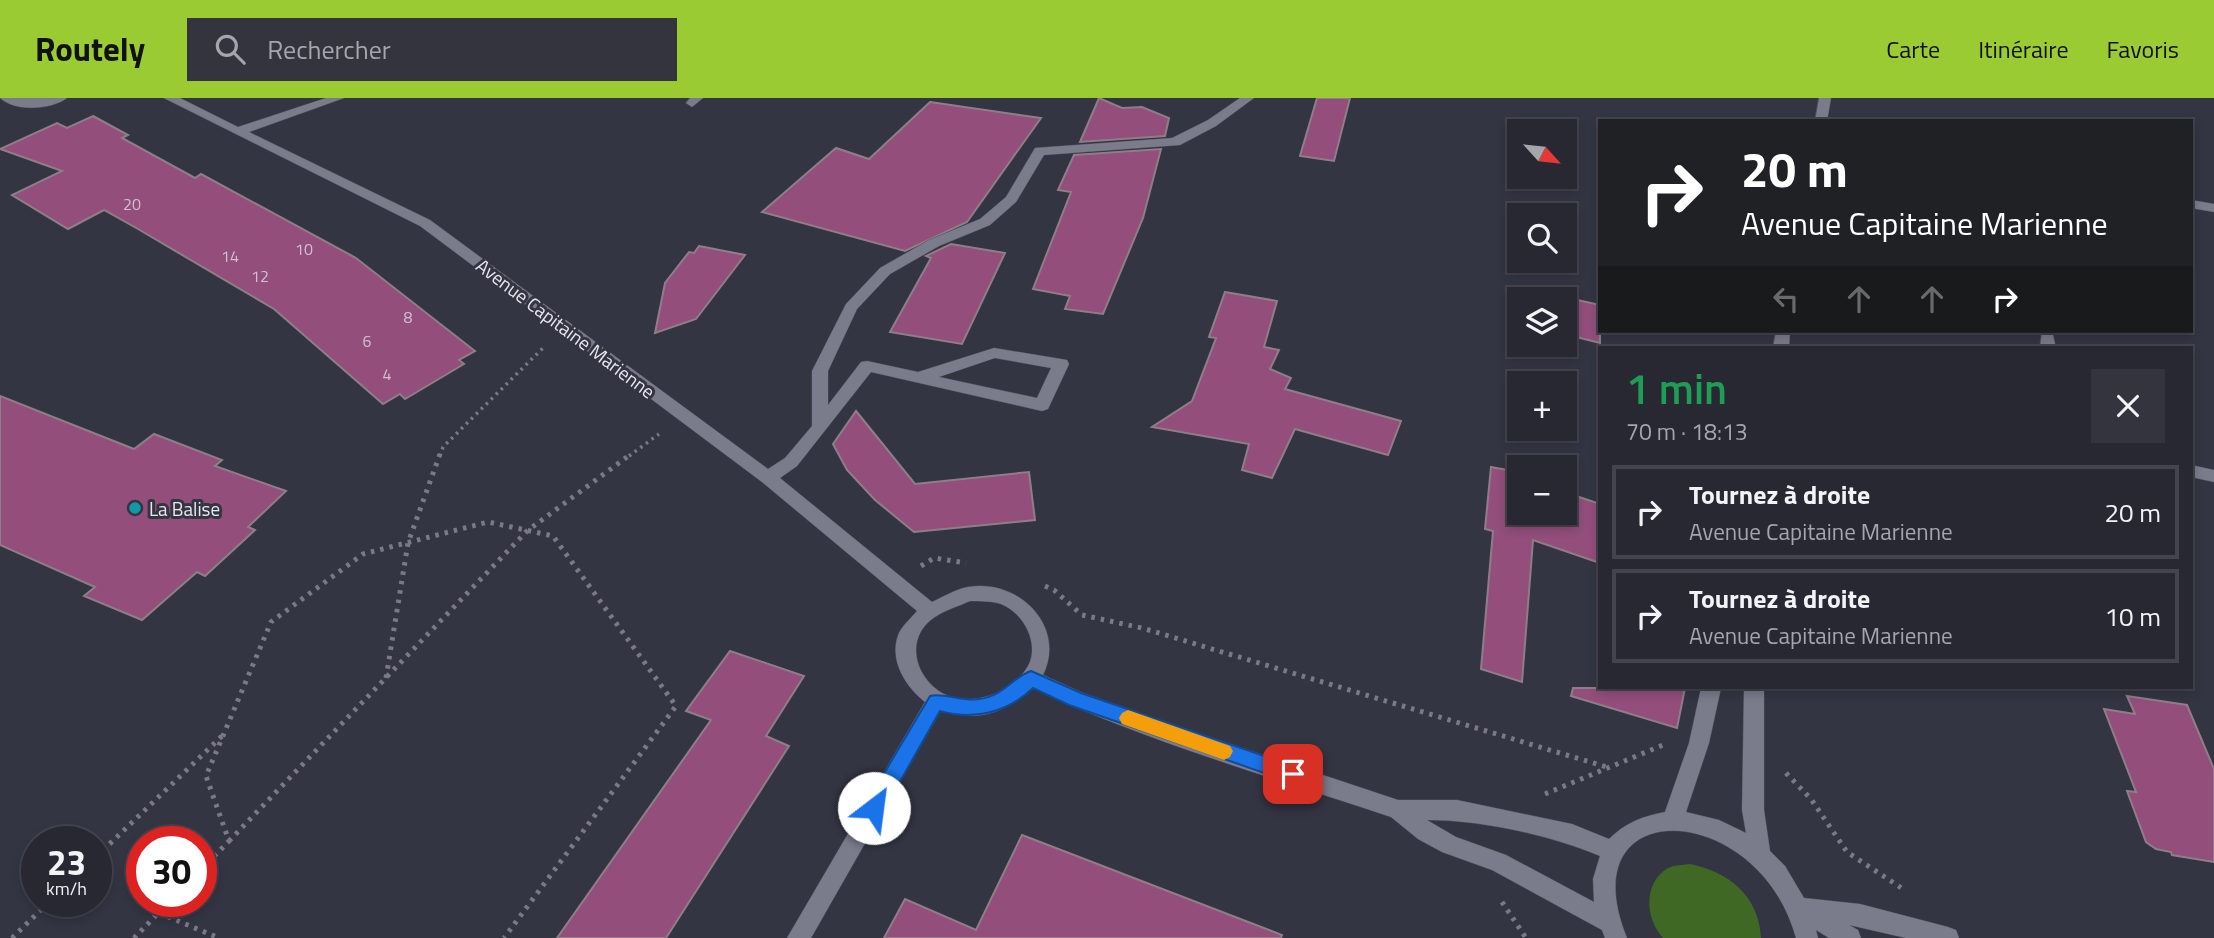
<!DOCTYPE html>
<html lang="fr">
<meta charset="utf-8">
<style>
body{margin:0;font-family:"Titillium Web",sans-serif;background:#33343e;color:#f1f3f6;height:100vh;display:flex;flex-direction:column;font-size:26px;white-space:nowrap}
*{box-sizing:border-box;margin:0}
p{font-size:23px;color:#a4a6ac}
.icon{flex:none;width:38px;height:38px;fill:none;stroke:currentColor;stroke-width:2;stroke-linecap:round;stroke-linejoin:round}
.map{position:relative;flex:1;overflow:hidden}
.details{position:absolute;left:1598px;top:248px;width:595px;height:343px;display:flex;flex-direction:column;background:#272832;border-radius:0px;box-shadow:0 4px 10px #0003,0 0 0 2px #43444d}
.details>*{flex:none}
.hud{position:absolute;left:1598px;top:21px;width:595px;height:214px;border-radius:0px;box-shadow:0 4px 10px #0003,0 0 0 2px #43444d;background:#202124;color:#fff;overflow:hidden}
.needle{width:46px;rotate:117deg}
.tools{position:absolute;left:1507px;top:21px;display:grid;gap:14px}
.tools a{display:grid;place-items:center;width:70px;height:70px;border-radius:0px;background:#272832;box-shadow:0 4px 10px #0003,0 0 0 2px #43444d;font-size:35px}
.speed{position:absolute;left:21px;top:728px;display:flex;gap:14px;font-size:35px;font-weight:700;text-align:center}
.speed>*{display:grid;place-content:center;width:91px;height:91px;border-radius:50%;background:#272832;box-shadow:0 4px 10px #0003,0 0 0 2px #43444d;line-height:1}
.speed small{font-size:18px;font-weight:400}
.speed .limit{border:10px solid #d22;background:#fff;color:#111}
.pin{position:absolute;display:grid;place-items:center;width:60px;height:60px;color:#fff;margin:-30px;border-radius:14px;box-shadow:0 4px 10px #0006}
.me{position:absolute;width:77px;margin:-38px;rotate:30deg;stroke-linejoin:round;filter:drop-shadow(0 0 5px #0008)}
.turn{display:flex;align-items:center;gap:24px;height:147px;padding:0 28px;font-size:32px}
.turn .icon{width:91px;height:91px;stroke-width:2.5}
.turn b{display:block;font-size:49px;line-height:60px}
.lanes{display:flex;align-items:center;height:66px;padding:0 28px;background:#0003;justify-content:center;gap:35px;direction:ltr}
.lanes .off{opacity:.35}
.round{display:grid;place-items:center;flex:none;width:74px;height:74px;border-radius:0px;background:#33343e}
.overview{display:flex;align-items:center;justify-content:space-between;height:119px;padding:0 28px}
h1{font-size:42px;font-weight:600;line-height:52px;color:#1e9e55}
ul{padding:0;list-style:none}
li{display:flex;align-items:center;gap:21px;height:94px;margin:0 14px 10px;padding:0 14px;border:4px solid #43444d;border-radius:0px}
li div{flex:1}
li b{display:block;font-size:26px}
li em{font-style:normal}
header{display:flex;align-items:center;gap:42px;box-sizing:border-box;height:98px;padding:0 35px;background:#9bcb33;color:#111}
header strong{font-size:33px}
nav{display:flex;gap:38px;margin-inline-start:auto;font-size:24px}
.search{width:490px;height:63px;background:#33343e;display:flex;align-items:center;gap:18px;box-sizing:border-box;padding:0 24px;border-radius:0px;color:#a4a6ac;font-size:26px}
.map>svg:first-child{display:block}
</style>
<header>
<strong>Routely</strong>
<div class="search"><svg class="icon" aria-label="search" viewBox="0 0 24 24"><circle cx="10" cy="10" r="6"/><path d="M15 15l6 6"/></svg>Rechercher</div>
<nav><a>Carte</a><a>Itinéraire</a><a>Favoris</a></nav>
</header>
<div class="map">
<svg width="2214" height="840" viewBox="0 0 2214 840">
<rect width="100%" height="100%" fill="#343543"/>
<path fill="#406825" d="M 1690,766 C 1729,774 1759,798 1761,840 L 1663,840 C 1645,820 1643,785 1668,770 C 1674,767 1683,767 1690,766 Z"/>
<g fill="#934e7b" stroke="#8e7e87" stroke-width="2">
<polygon points="1099,0 1122,10 1142,9 1169,20 1165,38 1080,44"/>
<polygon points="1317,0 1350,0 1334,63 1300,58"/>
<polygon points="930,4 1041,20 967,124 905,153 762,114 836,50 869,61"/>
<polygon points="93,18 128,37 122,40 195,80 201,76 356,160 475,253 459,262 464,266 405,301 400,296 383,306 274,211 138,131 104,112 68,131 12,97 62,73 0,51 57,25 67,30"/>
<polygon points="1161,51 1143,120 1103,216 1065,211 1070,198 1033,191 1071,94 1058,92 1074,57"/>
<polygon points="951,146 1005,155 962,246 890,234 931,160 926,158"/>
<polygon points="699,148 745,157 696,221 655,235 665,185 689,154 694,155"/>
<polygon points="1225,194 1277,203 1264,249 1279,252 1270,271 1291,280 1285,291 1401,323 1388,357 1295,331 1272,380 1242,372 1249,346 1152,329 1192,303 1216,240 1209,239"/>
<polygon points="1564,199 1600,207 1600,245 1564,236"/>
<polygon points="0,298 134,351 154,336 222,362 215,368 286,393 248,429 255,432 205,478 197,474 142,522 84,498 95,489 0,447"/>
<polygon points="856,313 915,386 1029,374 1035,422 914,434 875,402 847,372 833,346"/>
<polygon points="1491,369 1519,374 1519,415 1564,415 1564,394 1600,406 1600,465 1533,442 1522,584 1481,571 1493,433 1485,431"/>
<polygon points="730,553 804,578 766,638 789,648 666,840 557,840 711,622 686,613"/>
<polygon points="1573,590 1685,590 1677,630 1571,598"/>
<polygon points="2127,598 2187,607 2214,671 2214,764 2172,757 2171,754 2156,751 2146,744 2127,693 2136,694 2104,611 2135,616"/>
<polygon points="1022,737 1282,837 1281,840 884,840 905,801 976,832"/>
</g>
<g fill="none" stroke-linecap="round" stroke-linejoin="round">
<g stroke="#50515c" stroke-width="1">
<g id="minor">
<path d="M 0,0 L 67,0 C 51,12 15,14 0,0 Z"/>
<path d="M 164,0 L 180,0 L 238,29 L 326,0 L 344,0 L 249,34 L 430,122 L 768,371 L 785,360 L 812,328 L 812,273 L 846,206 L 880,170 L 929,142 L 980,121 L 1006,99 L 1035,50 L 1172,40 L 1208,22 L 1240,0 L 1254,0 L 1216,28 L 1180,47 L 1044,57 L 1016,104 L 990,127 L 939,148 L 890,176 L 857,211 L 828,273 L 828,307 L 861,264 L 867,263 L 918,274 L 994,250 L 1067,262 L 1069,266 L 1048,311 L 1042,313 L 871,274 L 797,368 L 780,380 L 932,504 C 943,499 956,491 968,489 C 1018,480 1067,528 1043,577 L 1083,595 L 1161,623 L 1398,702 L 1457,702 L 1572,726 L 1609,741 C 1625,725 1643,718 1665,714 L 1689,645 L 1701,590 L 1721,590 L 1709,645 L 1686,714 L 1719,722 L 1746,735 L 1742,712 L 1744,590 L 1764,590 L 1764,712 L 1770,753 L 1785,768 L 1804,800 L 1860,806 L 1948,829 L 1956,832 L 1959,840 L 1906,840 L 1849,827 L 1858,832 L 1861,840 L 1829,840 L 1816,832 L 1818,840 L 1796,840 C 1758,701 1567,693 1627,840 L 1605,840 L 1602,832 L 1492,772 L 1442,754 L 1418,741 L 1391,719 C 1272,679 1147,644 1033,590 C 999,616 984,624 941,612 L 811,840 L 787,840 L 925,604 C 905,588 888,561 899,535 C 903,527 911,520 917,513 L 762,384 L 420,128 ZM 995,260 L 1051,270 L 1037,300 L 939,279 ZM 970,503 C 980,503 992,503 1001,506 C 1024,515 1040,546 1028,568 C 1013,595 971,610 944,596 C 914,580 904,539 935,519 C 945,512 959,508 970,503 ZM 1427,722 C 1482,722 1549,737 1600,758 L 1593,781 L 1594,804 L 1506,757 L 1456,739 Z"/>
<polygon points="690,0 703,0 692,9 686,5"/>
<polygon points="1819,0 1831,0 1827,23 1815,23"/>
<polygon points="2191,102 2214,106 2214,114 2191,110"/>
<polygon points="1776,233 1790,233 1789,250 1773,250"/>
<polygon points="2042,233 2052,233 2056,250 2040,250"/>
<polygon points="2191,367 2214,372 2214,384 2191,379"/>
</g>
</g>
<g stroke="#797a85" stroke-width="3.5" stroke-dasharray="2.5 4.5" stroke-linecap="butt">
<polyline points="440,358 443,349 545,248"/>
<polyline points="629,358 659,336"/>
</g>
<g stroke="#797a85" stroke-width="5" stroke-dasharray="3.5 6" stroke-linecap="butt">
<polyline points="921,468 934,460 966,465"/>
<polyline points="1045,488 1054,492 1082,517 1142,530 1610,670"/>
<polyline points="386,580 408,445 440,356"/>
<polyline points="1786,675 1811,701 1847,754 1903,791"/>
<polyline points="1545,696 1663,647"/>
<polyline points="229,743 527,433 631,356"/>
<polyline points="96,759 222,638"/>
<polyline points="201,772 229,743 206,678 271,524 363,456 488,424 553,438 676,608 504,840"/>
<polyline points="1502,804 1526,840"/>
<polyline points="159,815 219,840"/>
<polyline points="12,840 50,803"/>
<polyline points="134,840 170,803"/>
</g>
<use href="#minor" fill="#7a7b8b" fill-rule="evenodd"/>
</g>
<path fill="#1a73e8" stroke="#114b97" stroke-width="2" d="M 1031,573 L 1081,595 L 1299,670 L 1302,676 L 1299,682 L 1293,685 L 1069,607 L 1033,590 C 1008,614 974,623 940,613 L 881,717 L 874,719 L 867,717 L 864,710 L 867,704 L 930,598 C 942,594 963,604 979,601 C 1006,597 1011,580 1031,573 Z"/>
<polygon fill="#f59e0b" points="1128,612 1230,648 1233,653 1230,659 1224,662 1122,626 1119,620 1122,615"/>
<circle fill="#0f9aa8" stroke="#343543" stroke-width="2.5" cx="135" cy="410" r="7"/>
<g text-anchor="middle" dominant-baseline="central" stroke-width="6" stroke-linejoin="round" paint-order="stroke">
<g font-size="16" fill="#d0c0d1">
<text x="132" y="106">20</text>
<text x="304" y="151">10</text>
<text x="230" y="158">14</text>
<text x="260" y="178">12</text>
<text x="408" y="219">8</text>
<text x="367" y="243">6</text>
<text x="387" y="276">4</text>
</g>
<g font-size="19" fill="#e5e6ee" stroke="#343543">
<text transform="translate(566 230) rotate(37)">Avenue Capitaine Marienne</text>
</g>
<g font-size="19" fill="#e5e6ee" stroke="#343543" text-anchor="start">
<text x="149" y="410">La Balise</text>
</g>
</g>
</svg>
<div class="tools">
<a><svg class="needle" viewBox="-14 -14 28 28"><path d="M0-13l5 13h-10z" fill="#e53935"/><path d="M0 13l5-13h-10z" fill="#a4a6ac"/></svg></a>
<a><svg class="icon" aria-label="search" viewBox="0 0 24 24"><circle cx="10" cy="10" r="6"/><path d="M15 15l6 6"/></svg></a>
<a><svg class="icon" aria-label="layers" viewBox="0 0 24 24"><path d="M12 4l9 5-9 5-9-5zM3 14l9 5 9-5"/></svg></a>
<a>+</a>
<a>−</a>
</div>
<div class="speed"><div>23<small>km/h</small></div><div class="limit">30</div></div>
<div class="pin" style="left:1293px;top:676px;background:#d93025"><svg class="icon" aria-label="arrive" viewBox="0 0 24 24"><path d="M6 21V4h12l-3 4 3 4H6"/></svg></div>
<svg class="me" style="left:874px;top:710px" viewBox="-20 -20 40 40"><circle r="19" fill="#fff"/><path d="M0-13L10 11 0 6-10 11z" fill="#1a73e8"/></svg>
<div class="hud">
<div class="turn"><svg class="icon" aria-label="right" viewBox="0 0 24 24"><path d="M7 20v-9h11M14 6l5 5-5 5"/></svg><div><b>20 m</b>Avenue Capitaine Marienne</div></div>
<div class="lanes"><svg class="icon off" aria-label="left" viewBox="0 0 24 24"><path d="M17 20v-9H6M10 6l-5 5 5 5"/></svg><svg class="icon off" aria-label="ahead" viewBox="0 0 24 24"><path d="M12 20V5M6 11l6-6 6 6"/></svg><svg class="icon off" aria-label="ahead" viewBox="0 0 24 24"><path d="M12 20V5M6 11l6-6 6 6"/></svg><svg class="icon" aria-label="right" viewBox="0 0 24 24"><path d="M7 20v-9h11M14 6l5 5-5 5"/></svg></div>
</div>
<section class="details">
<div class="overview"><div><h1>1 min</h1><p>70 m · 18:13</p></div><a class="round"><svg class="icon" aria-label="close" viewBox="0 0 24 24"><path d="M6 6l12 12M18 6L6 18"/></svg></a></div>
<ul>
<li><svg class="icon" aria-label="right" viewBox="0 0 24 24"><path d="M7 20v-9h11M14 6l5 5-5 5"/></svg><div><b>Tournez à droite</b><p>Avenue Capitaine Marienne</p></div><em>20 m</em></li>
<li><svg class="icon" aria-label="right" viewBox="0 0 24 24"><path d="M7 20v-9h11M14 6l5 5-5 5"/></svg><div><b>Tournez à droite</b><p>Avenue Capitaine Marienne</p></div><em>10 m</em></li>
</ul>
</section>
</div>
